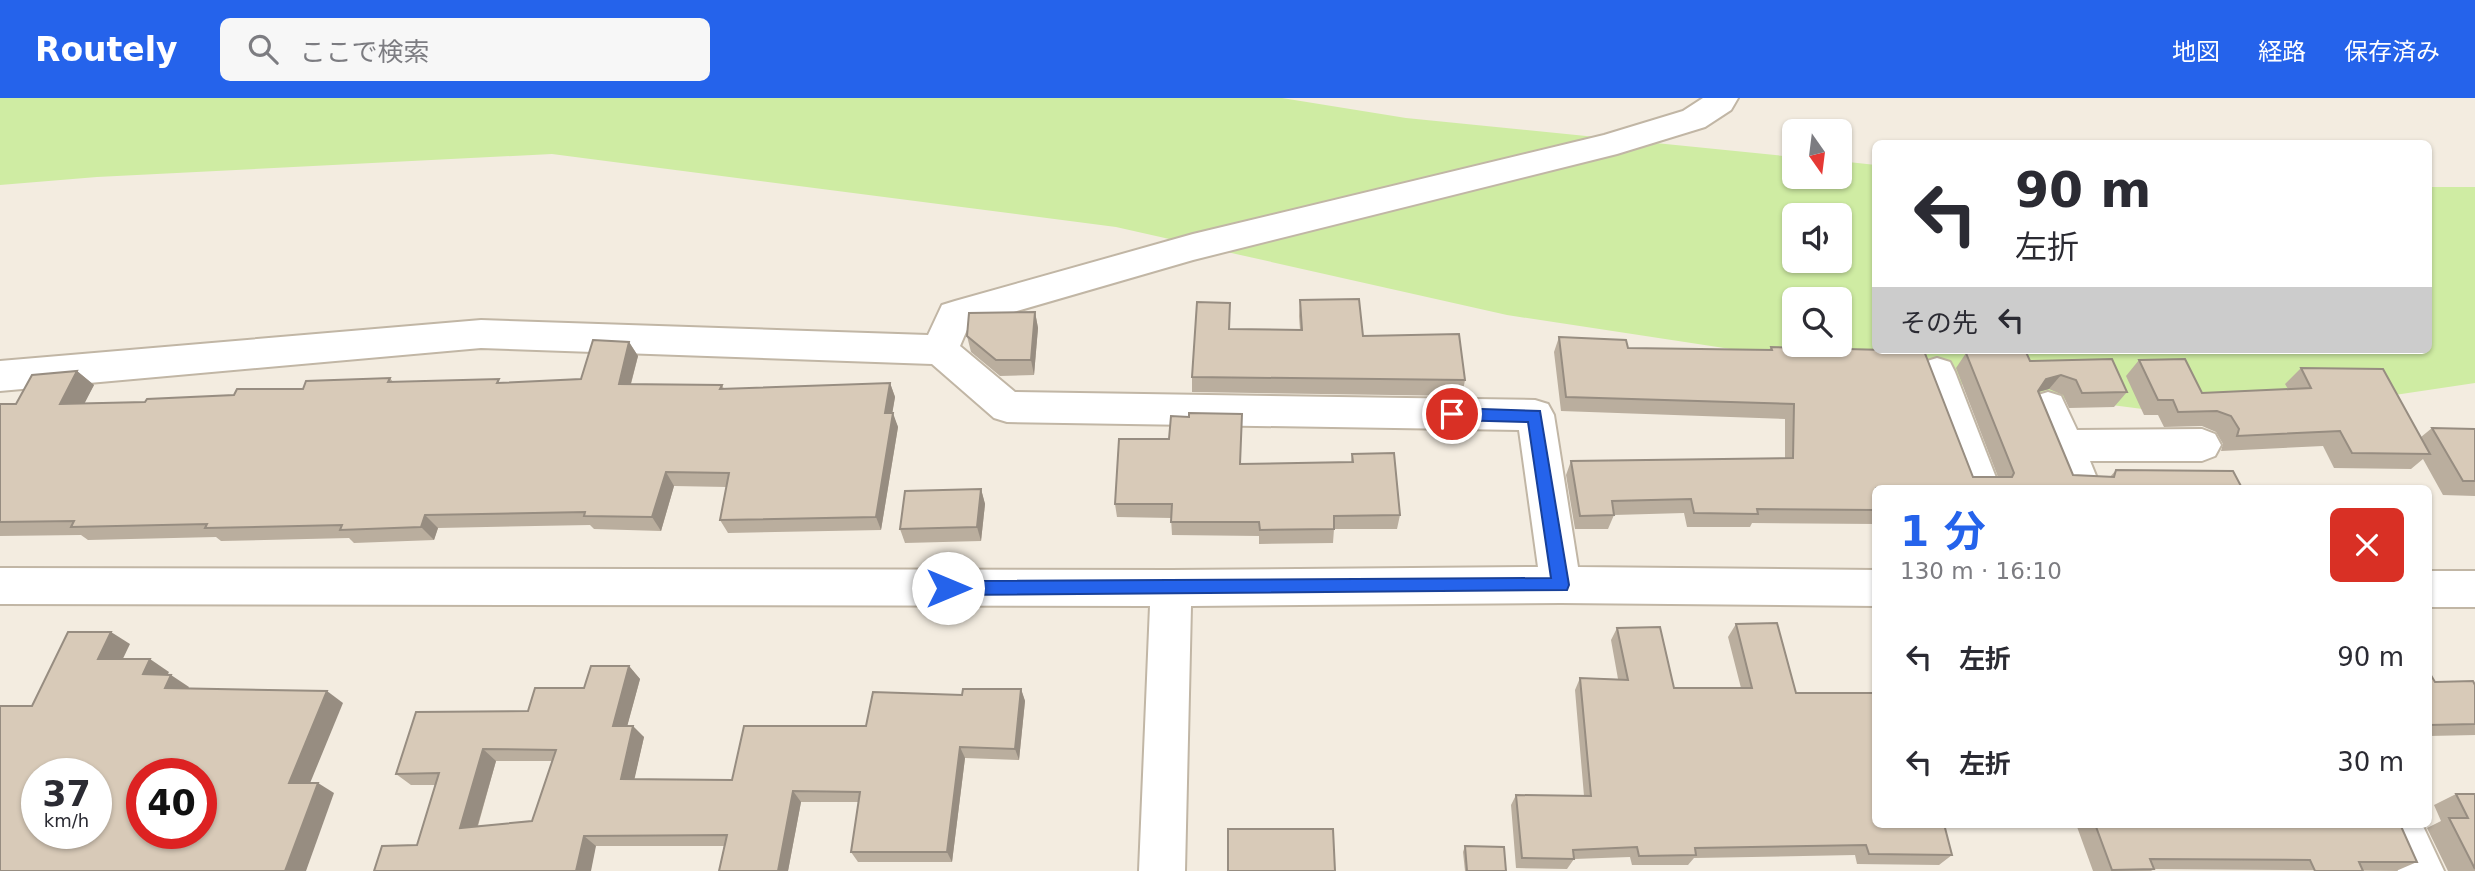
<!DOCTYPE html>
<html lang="ja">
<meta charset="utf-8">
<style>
body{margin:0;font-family:"DejaVu Sans","Noto Sans JP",sans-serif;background:#f7f7f7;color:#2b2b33;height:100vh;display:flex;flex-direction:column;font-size:26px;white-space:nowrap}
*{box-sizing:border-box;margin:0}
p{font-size:23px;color:#7c7c81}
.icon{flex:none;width:38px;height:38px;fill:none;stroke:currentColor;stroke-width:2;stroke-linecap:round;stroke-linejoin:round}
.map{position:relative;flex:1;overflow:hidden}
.side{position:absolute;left:1872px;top:387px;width:560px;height:343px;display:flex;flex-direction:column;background:#fff;border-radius:10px;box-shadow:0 2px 5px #0004}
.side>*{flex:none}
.banner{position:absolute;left:1872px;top:42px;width:560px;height:214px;border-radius:10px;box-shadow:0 2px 5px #0004;background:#fff;color:#2b2b33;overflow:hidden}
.needle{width:46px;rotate:166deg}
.fabs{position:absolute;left:1782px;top:21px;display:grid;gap:14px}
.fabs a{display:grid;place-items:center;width:70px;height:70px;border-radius:10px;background:#fff;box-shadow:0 2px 5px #0004;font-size:35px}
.speed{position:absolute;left:21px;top:660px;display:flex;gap:14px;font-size:35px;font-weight:700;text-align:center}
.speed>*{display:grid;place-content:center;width:91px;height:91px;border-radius:50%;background:#fff;box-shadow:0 2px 5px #0004;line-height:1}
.speed small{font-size:18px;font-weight:400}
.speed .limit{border:10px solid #d22;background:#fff;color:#111}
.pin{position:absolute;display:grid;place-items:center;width:60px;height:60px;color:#fff;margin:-30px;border:4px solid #fff;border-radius:50%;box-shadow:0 2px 7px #0007}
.me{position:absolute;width:77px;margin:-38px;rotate:90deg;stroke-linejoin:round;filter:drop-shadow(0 0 5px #0008)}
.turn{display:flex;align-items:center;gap:24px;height:147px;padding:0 28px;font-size:32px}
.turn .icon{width:91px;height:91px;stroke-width:2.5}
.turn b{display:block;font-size:49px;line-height:60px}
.then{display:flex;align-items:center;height:66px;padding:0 28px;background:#0003;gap:14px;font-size:26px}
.round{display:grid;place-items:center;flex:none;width:74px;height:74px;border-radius:10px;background:#f7f7f7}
.overview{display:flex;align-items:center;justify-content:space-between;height:119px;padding:0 28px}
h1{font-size:42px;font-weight:700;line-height:52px;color:#2563eb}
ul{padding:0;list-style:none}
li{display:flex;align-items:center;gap:21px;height:105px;padding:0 28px}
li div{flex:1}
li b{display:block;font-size:26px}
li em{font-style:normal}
header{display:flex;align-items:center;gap:42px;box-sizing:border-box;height:98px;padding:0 35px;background:#2563eb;color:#fff}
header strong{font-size:33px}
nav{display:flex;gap:38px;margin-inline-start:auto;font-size:24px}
.search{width:490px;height:63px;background:#f7f7f7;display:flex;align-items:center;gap:18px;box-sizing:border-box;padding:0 24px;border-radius:10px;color:#7c7c81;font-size:26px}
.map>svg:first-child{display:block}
</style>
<header>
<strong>Routely</strong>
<div class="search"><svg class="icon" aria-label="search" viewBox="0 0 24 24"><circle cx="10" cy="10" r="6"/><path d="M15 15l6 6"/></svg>ここで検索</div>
<nav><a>地図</a><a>経路</a><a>保存済み</a></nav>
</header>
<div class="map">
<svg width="2475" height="773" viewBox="0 0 2475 773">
<rect width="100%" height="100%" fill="#f3ece0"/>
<path fill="#cfeca3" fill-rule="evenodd" d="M 0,0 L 1282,0 L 1406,20 L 1794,59 L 1794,79 L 1839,79 L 1839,63 L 1876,67 L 1876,252 L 2429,252 L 2429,89 L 2475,89 L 2475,285 L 2228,322 L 2026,296 L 1507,217 L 1116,129 L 552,56 L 97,79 L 0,87 ZM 1794,117 L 1839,117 L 1839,163 L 1794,163 ZM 1794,201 L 1839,201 L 1839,247 L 1794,247 Z"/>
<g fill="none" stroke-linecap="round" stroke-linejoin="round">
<g stroke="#c1b6a5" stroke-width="4">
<g id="minor">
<polygon points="1703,0 1738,0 1731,12 1705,29 1617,56 1193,162 969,227 960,248 1015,294 1535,302 1548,306 1554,317 1578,469 1876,472 1876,508 1561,505 1191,508 1185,773 1139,773 1150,508 0,506 0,470 1171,472 1538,469 1519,332 1007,324 994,320 932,266 481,250 0,293 0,263 481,222 928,237 942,207 955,203 1193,136 1604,37 1683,13"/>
<polygon points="1937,260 1950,264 1955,274 2000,390 1962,390 1919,274 1924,264"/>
<polygon points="2048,294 2061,298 2077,332 2202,331 2215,336 2221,347 2215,358 2202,363 2090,363 2101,390 2063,390 2029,309 2035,298"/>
<rect x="2429" y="473" width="46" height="36"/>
<polygon points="2377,726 2422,726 2444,773 2398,773"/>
</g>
</g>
<use href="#minor" fill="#fff" fill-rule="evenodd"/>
</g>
<g fill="#baae9e" fill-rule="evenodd">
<polygon points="1300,202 1363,238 1465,282 1462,298 1192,294 1192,279 1230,205 1230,231 1300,232 1299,218"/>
<polygon points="1035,214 1038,230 1034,277 1000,278 971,254 967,238"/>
<polygon points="1559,239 1628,250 1769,252 1771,249 1973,379 1998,379 1956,270 1966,255 2030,263 2127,294 2114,309 2069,310 2063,297 2049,291 2039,294 2073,377 2110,379 2116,372 2233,373 1876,390 1876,426 1752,425 1750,429 1687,429 1684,415 1614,417 1608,431 1575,431 1566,377 1571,363 1785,360 1785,321 1561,313 1554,254"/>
<polygon points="629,244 638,258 631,286 722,287 724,291 890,285 895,299 892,315 898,329 881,432 728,435 720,422 727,389 674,388 661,433 594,431 590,427 438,430 434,442 354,445 349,440 221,443 216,439 88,442 81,437 0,438 0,306 16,306 77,273 94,287 84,305 145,304 234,297 303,291 390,280 393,284 502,285 581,281"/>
<polygon points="2139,262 2202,295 2288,291 2285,286 2301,270 2421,339 2432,330 2475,331 2475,398 2443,397 2423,361 2411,371 2334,370 2323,348 2221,353 2223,346 2216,334 2202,328 2164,329 2158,317 2144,317 2126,278"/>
<polygon points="1352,356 1400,417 1397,431 1334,431 1333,445 1259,446 1259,438 1172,437 1171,420 1117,419 1115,406 1240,366 1351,364"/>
<polygon points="981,391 985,406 981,443 905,445 900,431"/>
<polygon points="1736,526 1796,595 1952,757 1939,767 1857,766 1855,757 1694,760 1688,767 1632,767 1630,759 1574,761 1567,771 1516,770 1511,707 1516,697 1584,698 1575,592 1580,580 1618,581 1611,542 1617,530 1674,590 1741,590 1728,539"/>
<path d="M 629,568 L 640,581 L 627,628 L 644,639 L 634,681 L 732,682 L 866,628 L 962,597 L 1021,591 L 1025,603 L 1019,662 L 965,660 L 952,764 L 858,764 L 851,754 L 859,704 L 801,704 L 788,773 L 719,773 L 724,748 L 596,748 L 417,747 L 435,687 L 411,687 L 396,676 L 528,613 L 584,590 ZM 496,663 L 552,663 L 532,723 L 478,728 Z"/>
<polygon points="2429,574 2435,584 2475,587 2475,637 2429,638"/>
<polygon points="2456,696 2475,696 2475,773 2448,773 2427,730 2441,723 2434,707"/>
<polygon points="2076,726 2400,726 2417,764 2396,773 2154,771 2151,773 2093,773"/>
<polygon points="1465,748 1506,773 1465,773 1463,754"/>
</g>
<g fill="#978d81">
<polygon points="1035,214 1038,230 1034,277 1031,262"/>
<polygon points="629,244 638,258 627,300 619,286"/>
<polygon points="77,273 94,287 77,320 60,306"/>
<polygon points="2061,277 2049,291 2034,295 2046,281"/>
<polygon points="890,285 895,299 890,329 885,315"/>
<polygon points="893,315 898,329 881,432 876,419"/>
<polygon points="666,374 674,388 661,433 652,419"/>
<polygon points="981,391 985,406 981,443 977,429"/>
<polygon points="425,417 438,430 434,442 421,429"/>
<polygon points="111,534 130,546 117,573 98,561"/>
<polygon points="150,561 169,574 162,588 143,576"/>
<polygon points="629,568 640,581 624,640 613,628"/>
<polygon points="171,577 189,589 183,602 165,590"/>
<polygon points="1021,591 1025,603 1019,662 1015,651"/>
<polygon points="327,593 343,605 306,695 289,685"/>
<polygon points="633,628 644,639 632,692 621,681"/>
<polygon points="960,649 965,660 952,764 947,754"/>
<polygon points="483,651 496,663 474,740 460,730"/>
<polygon points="318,685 334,695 306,773 285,773"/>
<polygon points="793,693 801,704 788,773 778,773"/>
<polygon points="584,738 596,748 591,773 576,773"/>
</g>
<g fill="#d8cab8" stroke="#978d81" stroke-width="2" fill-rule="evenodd">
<polygon points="1359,201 1363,238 1459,236 1465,282 1192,279 1197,204 1230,205 1229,231 1302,232 1300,202"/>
<polygon points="1035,214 1031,262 996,262 967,238 969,215"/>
<polygon points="1559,239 1626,242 1628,250 1772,252 1771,249 1924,253 1973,379 2012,379 2014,375 1966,255 2026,254 2030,263 2112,261 2127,294 2082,295 2076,282 2061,277 2046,281 2038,293 2073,377 2114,379 2116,372 2233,373 2242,390 1876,390 1876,412 1757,411 1758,416 1694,415 1691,401 1612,403 1614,417 1580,418 1571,363 1793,360 1794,306 1566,299"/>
<polygon points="593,242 629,244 619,286 722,287 720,291 890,285 885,315 893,315 876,419 720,422 729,375 666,374 652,419 584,418 585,414 425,417 421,429 340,432 342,427 205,430 207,426 71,429 74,423 0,424 0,306 16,306 32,277 77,273 60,306 145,304 147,301 234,297 237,291 303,291 306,283 390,280 388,284 499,281 497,285 581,281"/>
<polygon points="2185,261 2202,295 2311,290 2301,270 2383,271 2430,356 2352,355 2340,333 2237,338 2239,331 2231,318 2217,313 2178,314 2173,302 2158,302 2139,262"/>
<polygon points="1189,315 1242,316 1240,366 1353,364 1352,356 1394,355 1400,417 1334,418 1334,431 1260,432 1259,424 1171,424 1172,406 1115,406 1119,341 1169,341 1171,318 1189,319"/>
<polygon points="2432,330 2475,331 2475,383 2463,383"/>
<polygon points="981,391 977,429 900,431 905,393"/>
<polygon points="1777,525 1796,595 1876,595 1876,726 1944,726 1952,757 1869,756 1866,747 1695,750 1696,757 1639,758 1637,749 1573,752 1574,761 1522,760 1516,697 1591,698 1580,580 1628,582 1617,530 1660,529 1674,590 1752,590 1736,526"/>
<path d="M 68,534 L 111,534 L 98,561 L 150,561 L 143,576 L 171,577 L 165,590 L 327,593 L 289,685 L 318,685 L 285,773 L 0,773 L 0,608 L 32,608 ZM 37,676 L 96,676 L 96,735 L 37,735 ZM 142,676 L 201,676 L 201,735 L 142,735 Z"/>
<path d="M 591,568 L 629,568 L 613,628 L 633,628 L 621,681 L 732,682 L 744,628 L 866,628 L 873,594 L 962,597 L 963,591 L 1021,591 L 1015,651 L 960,649 L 947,754 L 851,754 L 860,694 L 793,693 L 778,773 L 719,773 L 727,737 L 584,738 L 576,773 L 374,773 L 382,748 L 417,747 L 439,675 L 396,676 L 416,614 L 528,613 L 535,590 L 584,590 ZM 483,651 L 556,652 L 532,723 L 460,730 Z"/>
<polygon points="2429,574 2435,584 2473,583 2475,587 2475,626 2429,627"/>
<polygon points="2456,696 2475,696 2475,771 2449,720 2468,720"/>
<polygon points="2095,726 2400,726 2417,764 2359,764 2363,773 2315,773 2310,762 2150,761 2154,771 2112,772"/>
<polygon points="1228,731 1333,731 1335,773 1228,773"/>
<polygon points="1465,748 1504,749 1506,773 1467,773"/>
</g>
<polygon fill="#2563eb" stroke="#184099" stroke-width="2" points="1452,310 1540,313 1569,487 1567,492 948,497 942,495 940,490 942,485 948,483 1551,480 1528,324 1452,322 1444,316"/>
</svg>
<div class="fabs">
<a><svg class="needle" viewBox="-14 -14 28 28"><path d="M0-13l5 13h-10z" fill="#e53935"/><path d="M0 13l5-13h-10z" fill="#7c7c81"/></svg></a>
<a><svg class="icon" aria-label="sound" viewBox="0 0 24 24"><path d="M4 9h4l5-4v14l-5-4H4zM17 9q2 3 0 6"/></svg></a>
<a><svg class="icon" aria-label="search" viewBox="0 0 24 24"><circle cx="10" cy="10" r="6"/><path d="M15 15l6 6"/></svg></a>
</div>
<div class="speed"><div>37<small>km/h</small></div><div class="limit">40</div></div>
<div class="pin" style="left:1452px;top:316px;background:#d93025"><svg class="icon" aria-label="arrive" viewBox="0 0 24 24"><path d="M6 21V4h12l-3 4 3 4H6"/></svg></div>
<svg class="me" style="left:948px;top:490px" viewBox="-20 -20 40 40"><circle r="19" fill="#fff"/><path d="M0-13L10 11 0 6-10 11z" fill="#2563eb"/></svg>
<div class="banner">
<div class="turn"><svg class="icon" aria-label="left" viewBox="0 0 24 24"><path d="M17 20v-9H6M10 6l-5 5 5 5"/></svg><div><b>90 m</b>左折</div></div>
<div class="then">その先<svg class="icon" aria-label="left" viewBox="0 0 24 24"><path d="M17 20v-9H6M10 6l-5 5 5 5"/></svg></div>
</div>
<section class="side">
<div class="overview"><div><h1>1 分</h1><p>130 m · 16:10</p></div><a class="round" style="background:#d93025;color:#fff"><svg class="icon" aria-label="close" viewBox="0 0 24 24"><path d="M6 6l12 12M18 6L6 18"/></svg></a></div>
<ul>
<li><svg class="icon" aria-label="left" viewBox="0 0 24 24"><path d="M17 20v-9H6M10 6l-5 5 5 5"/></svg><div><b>左折</b></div><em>90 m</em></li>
<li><svg class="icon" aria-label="left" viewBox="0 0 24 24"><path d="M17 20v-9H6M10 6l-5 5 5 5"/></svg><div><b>左折</b></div><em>30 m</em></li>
</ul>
</section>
</div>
